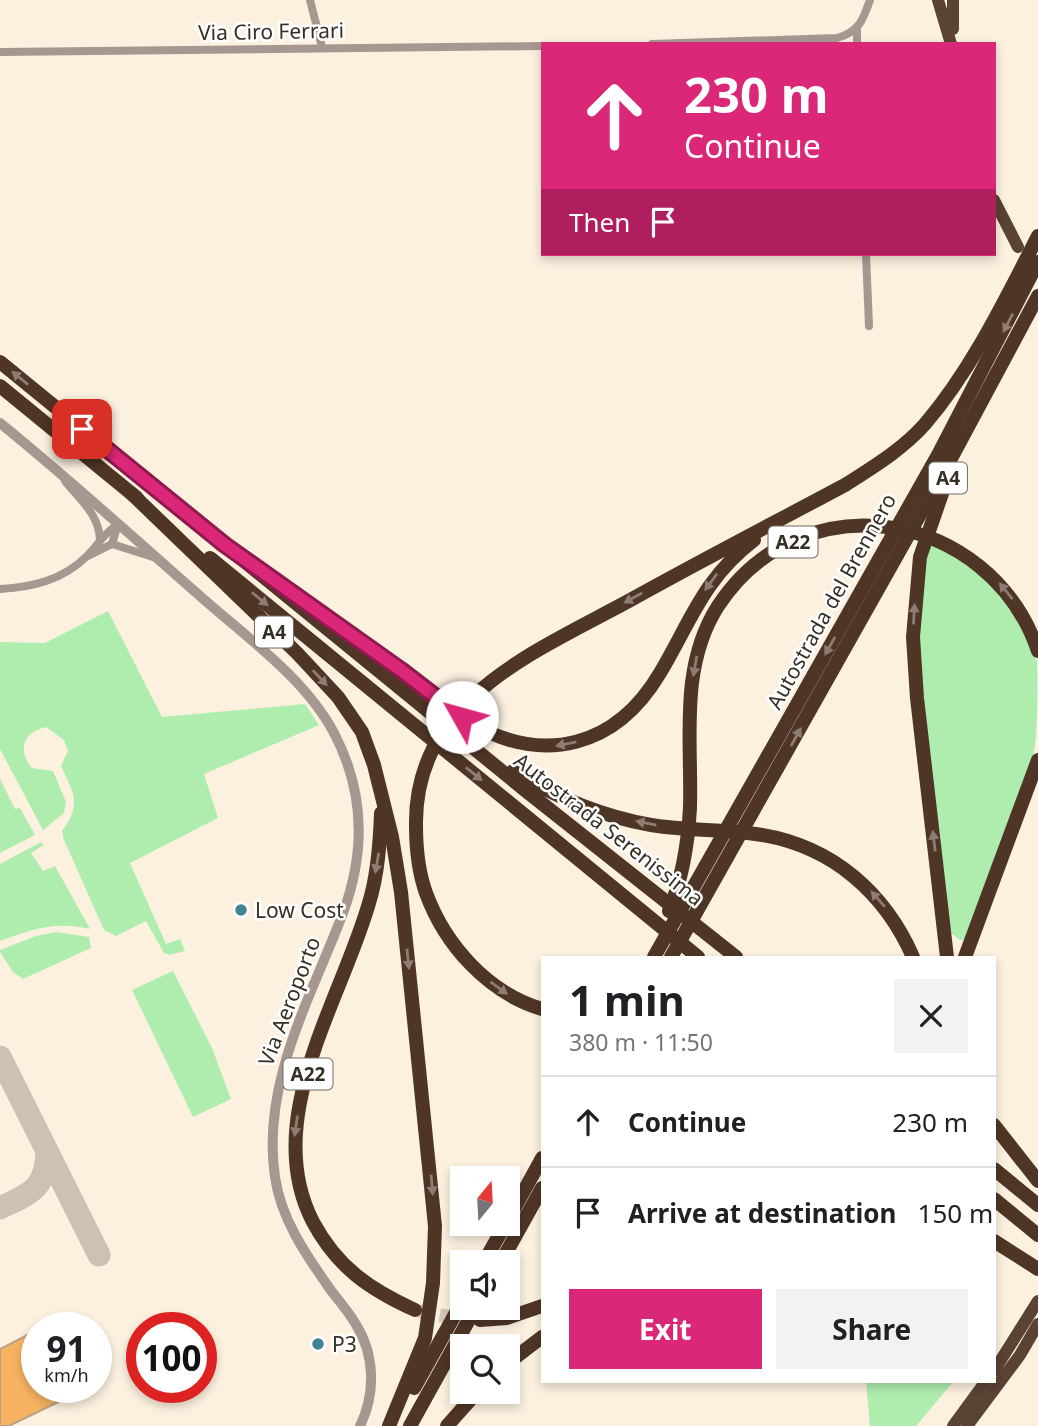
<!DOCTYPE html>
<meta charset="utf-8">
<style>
body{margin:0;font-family:"Noto Sans",sans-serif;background:#f2f2f2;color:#202124;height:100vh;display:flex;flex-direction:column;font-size:26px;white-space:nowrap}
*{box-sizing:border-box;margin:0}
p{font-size:23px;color:#757577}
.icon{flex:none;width:38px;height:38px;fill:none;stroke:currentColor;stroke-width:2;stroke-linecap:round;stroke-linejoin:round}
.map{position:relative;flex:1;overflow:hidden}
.drawer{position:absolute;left:541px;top:956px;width:455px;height:427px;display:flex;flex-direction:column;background:#fff;border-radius:0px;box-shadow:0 4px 10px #0003}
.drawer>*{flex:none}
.banner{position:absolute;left:541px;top:42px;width:455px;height:214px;border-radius:0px;box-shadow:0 4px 10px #0003;background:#db2777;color:#fff;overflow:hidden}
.needle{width:46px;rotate:18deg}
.fabs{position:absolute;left:450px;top:1166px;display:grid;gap:14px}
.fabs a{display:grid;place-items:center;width:70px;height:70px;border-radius:0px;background:#fff;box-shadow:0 4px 10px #0003;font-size:35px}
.speed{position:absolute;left:21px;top:1312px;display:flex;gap:14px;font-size:35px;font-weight:700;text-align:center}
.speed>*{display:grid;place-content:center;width:91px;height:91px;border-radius:50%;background:#fff;box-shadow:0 4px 10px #0003;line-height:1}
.speed small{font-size:18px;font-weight:400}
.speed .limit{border:10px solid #d22;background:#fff;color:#111}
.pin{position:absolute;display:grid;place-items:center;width:60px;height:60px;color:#fff;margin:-30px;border-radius:14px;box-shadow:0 4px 10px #0006}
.me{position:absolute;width:77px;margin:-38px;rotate:308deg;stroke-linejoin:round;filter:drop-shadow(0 0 5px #0008)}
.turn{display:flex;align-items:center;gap:24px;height:147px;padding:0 28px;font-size:32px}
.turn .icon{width:91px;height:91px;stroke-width:2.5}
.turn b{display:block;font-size:49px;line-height:60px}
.then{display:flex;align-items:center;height:66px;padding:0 28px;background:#0003;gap:14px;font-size:26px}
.round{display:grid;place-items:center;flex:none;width:74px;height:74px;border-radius:0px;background:#f2f2f2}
.overview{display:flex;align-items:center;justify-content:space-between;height:119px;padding:0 28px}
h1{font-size:42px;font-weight:700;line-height:52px}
.action{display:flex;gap:14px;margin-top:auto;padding:14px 28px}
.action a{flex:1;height:80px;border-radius:0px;background:#db2777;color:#fff;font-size:28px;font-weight:700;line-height:80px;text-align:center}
.action a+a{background:#f2f2f2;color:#202124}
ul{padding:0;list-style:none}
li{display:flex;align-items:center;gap:21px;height:91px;padding:0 28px;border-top:2px solid #e0e0e0}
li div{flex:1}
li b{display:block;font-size:26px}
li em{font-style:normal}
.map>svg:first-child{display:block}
</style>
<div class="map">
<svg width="1038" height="1426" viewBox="0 0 1038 1426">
<rect width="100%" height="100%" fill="#fcf1df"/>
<g fill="#afedaf">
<path d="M 931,542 C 980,564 1023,609 1037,662 C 1038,690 1038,735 1032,763 L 965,939 L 960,940 L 951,933 L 918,673 L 921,581 Z"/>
<path d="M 108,611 L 162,717 L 305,704 L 319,725 L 204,774 L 218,818 L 130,863 L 166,944 L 180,939 L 185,951 L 170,955 L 164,953 L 146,921 L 116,936 L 104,930 L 64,840 L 62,831 C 82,804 74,794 61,766 L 68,751 L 64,740 L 46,727 C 23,732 17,750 32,768 L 53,771 L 66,802 L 64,813 L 43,830 L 0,749 L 0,642 L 45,643 Z"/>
<polygon points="0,779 15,809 20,808 35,835 0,853"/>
<path d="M 41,842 L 44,845 L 31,853 L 43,871 L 55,866 L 90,929 C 54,921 34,929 0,941 L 0,864 Z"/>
<polygon points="56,932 89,937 91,948 23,979 13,972 0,952 0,950 36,936"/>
<polygon points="173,971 212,1048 231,1099 193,1117 132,990"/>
<polygon points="866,1381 954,1381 916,1426 870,1426"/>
</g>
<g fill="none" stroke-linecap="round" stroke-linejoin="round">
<g stroke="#ccc2b2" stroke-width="23">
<polyline points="0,1057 99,1255"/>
<path d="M 0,1208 C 31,1193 46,1189 47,1151"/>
</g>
</g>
<polygon fill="#f7b261" stroke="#b9a188" stroke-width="2" points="37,1330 37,1388 87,1388 9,1426 0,1426 0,1349"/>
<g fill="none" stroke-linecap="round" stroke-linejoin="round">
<polyline stroke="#d4cab9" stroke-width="14" stroke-dasharray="14 7" stroke-linecap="butt" points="419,1311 465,1320"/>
<g stroke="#a69890" stroke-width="8">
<polyline points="310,0 322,47"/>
<polyline points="857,30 857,44"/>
<path d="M 652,44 L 837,38 C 859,32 863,20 870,0"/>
<polyline points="0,52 542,46"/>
<polyline points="866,254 869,326"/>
<path d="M 65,481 C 80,500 99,514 100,540"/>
<polyline points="112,544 156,558"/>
<polyline points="88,556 112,544 118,524"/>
<path d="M 0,589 C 33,587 63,580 87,556 C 98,545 104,533 118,524"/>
</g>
<path stroke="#a69890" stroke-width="10" d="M 0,423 C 69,479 134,538 200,596 C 246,637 305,678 334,733 C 365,792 366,851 343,913 C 311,998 261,1083 275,1177 C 281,1219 306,1255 330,1289 C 338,1300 348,1311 355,1323 C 375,1354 376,1393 360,1426"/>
<g stroke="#5a4234" stroke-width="12">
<polyline points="938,0 951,44"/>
<polyline points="953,29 953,0"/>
<polyline points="994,200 1018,247"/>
<polyline points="994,1371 1038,1301"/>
<polyline points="953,1426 986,1381"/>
<polyline points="967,1426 1020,1355 1038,1324"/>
</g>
<g stroke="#4f3526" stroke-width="14">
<polyline points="0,362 525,790 736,957"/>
<polyline points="0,386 137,498"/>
<polyline points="945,485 920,557 913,637 917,698 947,957"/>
<polyline points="131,493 297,653 338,697 362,732 374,765 392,837 401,892 435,1226 433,1283 425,1338 389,1426"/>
<polyline points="210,558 698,957"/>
<path d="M 336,625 C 358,640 380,655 402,670 C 425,686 445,707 469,722 C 544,766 616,747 660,673 C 691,621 703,579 754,540"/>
<path d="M 513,771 C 557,798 600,816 651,825 C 688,831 726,829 762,835 C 833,847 885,893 913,957"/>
<path d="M 381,813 C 380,843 378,874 369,903 C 341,1001 260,1120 313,1222 C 337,1267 369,1289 415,1310"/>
<path d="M 669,911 C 683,877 688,844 690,808 C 692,740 679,667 718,606 C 802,478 990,510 1038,651"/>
<polyline points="654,957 938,455 1038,262"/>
<polyline points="671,957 940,479 1038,296"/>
<polyline points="965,957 1038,760"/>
<path d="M 542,1009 C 488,993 445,945 426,893 C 418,871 416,848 416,825 C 414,697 540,650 634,598 C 704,559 774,523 845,485 C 873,467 903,449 925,424 C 972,369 1005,300 1038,236"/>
<polyline points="994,1125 1038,1181"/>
<polyline points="994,1169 1038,1205"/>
<polyline points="994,1199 1038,1235"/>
<polyline points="508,1220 542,1158"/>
<polyline points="994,1241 1038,1269"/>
<polyline points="484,1262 506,1223"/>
<polyline points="501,1262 542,1188"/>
<polyline points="480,1320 507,1318 542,1306"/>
<polyline points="508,1363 542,1337"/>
<polyline points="414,1388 462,1302"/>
<polyline points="410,1426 476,1307"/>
<polyline points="447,1426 478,1391"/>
</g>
</g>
<defs><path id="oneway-solid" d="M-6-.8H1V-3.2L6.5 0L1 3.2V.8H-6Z" transform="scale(1.75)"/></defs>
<g fill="#8d7c72">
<use href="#oneway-solid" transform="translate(1008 323) rotate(117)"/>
<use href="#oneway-solid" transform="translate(20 378) rotate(-141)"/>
<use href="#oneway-solid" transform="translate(711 582) rotate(126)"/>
<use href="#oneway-solid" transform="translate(1006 591) rotate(-129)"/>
<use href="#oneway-solid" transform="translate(633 598) rotate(151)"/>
<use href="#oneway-solid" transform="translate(260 599) rotate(39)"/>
<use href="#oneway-solid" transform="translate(914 614) rotate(-87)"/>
<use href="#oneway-solid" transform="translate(830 646) rotate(119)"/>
<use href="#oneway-solid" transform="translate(695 666) rotate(100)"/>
<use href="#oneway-solid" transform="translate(320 678) rotate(47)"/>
<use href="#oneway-solid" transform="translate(796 737) rotate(-61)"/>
<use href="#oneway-solid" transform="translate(566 744) rotate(169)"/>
<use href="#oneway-solid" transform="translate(474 774) rotate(39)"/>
<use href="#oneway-solid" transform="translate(646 823) rotate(-169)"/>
<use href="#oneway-solid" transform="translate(934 841) rotate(-97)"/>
<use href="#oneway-solid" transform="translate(377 863) rotate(100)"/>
<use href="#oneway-solid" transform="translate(878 899) rotate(-131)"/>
<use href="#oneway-solid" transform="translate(408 959) rotate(84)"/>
<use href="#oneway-solid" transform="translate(499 988) rotate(36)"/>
<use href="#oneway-solid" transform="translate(296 1126) rotate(98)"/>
<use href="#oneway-solid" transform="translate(432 1185) rotate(85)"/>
</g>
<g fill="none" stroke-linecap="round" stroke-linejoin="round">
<g stroke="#8e194d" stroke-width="18">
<polyline id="route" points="82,429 225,545 401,670 462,717"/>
</g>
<use href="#route" stroke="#db2777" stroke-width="12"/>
</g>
<g fill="#408492" stroke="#fff" stroke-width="2.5">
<circle cx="241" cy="910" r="7"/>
<circle cx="318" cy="1344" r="7"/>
</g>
<g text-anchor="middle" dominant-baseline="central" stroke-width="5" stroke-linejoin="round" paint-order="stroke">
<g fill="#fff" stroke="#726d65" stroke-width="2">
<rect x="929" y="462.5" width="38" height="31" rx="5"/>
<rect x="768.5" y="526.5" width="49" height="31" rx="5"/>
<rect x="255" y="616.5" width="38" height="31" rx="5"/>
<rect x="283.5" y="1058.5" width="49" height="31" rx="5"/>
</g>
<g font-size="19" font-weight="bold" fill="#362f23">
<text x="948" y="478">A4</text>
<text x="793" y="542">A22</text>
<text x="274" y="632">A4</text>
<text x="308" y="1074">A22</text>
</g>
<g font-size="21" fill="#362f23" stroke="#fff">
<text transform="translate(271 31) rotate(-1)">Via Ciro Ferrari</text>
<text transform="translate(831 601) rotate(-61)">Autostrada del Brennero</text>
<text transform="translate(609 829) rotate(38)">Autostrada Serenissima</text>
<text transform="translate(289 1001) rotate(-69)">Via Aeroporto</text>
</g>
<g font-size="21" fill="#362f23" stroke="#fff" text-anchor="start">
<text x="255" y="910">Low Cost</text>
<text x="332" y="1344">P3</text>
</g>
</g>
</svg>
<div class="fabs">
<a><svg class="needle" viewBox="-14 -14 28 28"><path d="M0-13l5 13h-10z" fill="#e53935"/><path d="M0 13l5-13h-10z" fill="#757577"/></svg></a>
<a><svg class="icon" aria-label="sound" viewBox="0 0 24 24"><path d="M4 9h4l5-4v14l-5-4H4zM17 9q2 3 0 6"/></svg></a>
<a><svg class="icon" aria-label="search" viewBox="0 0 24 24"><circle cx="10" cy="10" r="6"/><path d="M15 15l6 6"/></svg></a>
</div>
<div class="speed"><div>91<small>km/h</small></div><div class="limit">100</div></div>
<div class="pin" style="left:82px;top:429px;background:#d93025"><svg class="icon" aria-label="arrive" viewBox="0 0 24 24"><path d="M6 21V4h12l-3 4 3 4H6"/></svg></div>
<svg class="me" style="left:462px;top:717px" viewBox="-20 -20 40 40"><circle r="19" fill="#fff"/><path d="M0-13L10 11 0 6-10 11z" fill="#db2777"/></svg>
<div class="banner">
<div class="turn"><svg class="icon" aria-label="ahead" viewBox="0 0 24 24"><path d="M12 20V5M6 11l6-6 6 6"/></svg><div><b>230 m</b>Continue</div></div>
<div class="then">Then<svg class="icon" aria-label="arrive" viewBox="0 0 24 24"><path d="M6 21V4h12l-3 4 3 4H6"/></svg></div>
</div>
<section class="drawer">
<div class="overview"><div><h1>1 min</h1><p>380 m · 11:50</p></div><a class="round"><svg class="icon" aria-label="close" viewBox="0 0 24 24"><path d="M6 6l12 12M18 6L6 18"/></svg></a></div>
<ul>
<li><svg class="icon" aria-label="ahead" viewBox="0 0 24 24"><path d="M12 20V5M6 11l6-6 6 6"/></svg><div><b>Continue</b></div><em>230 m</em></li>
<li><svg class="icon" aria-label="arrive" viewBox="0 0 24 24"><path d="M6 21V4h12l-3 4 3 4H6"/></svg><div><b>Arrive at destination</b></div><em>150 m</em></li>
</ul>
<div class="action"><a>Exit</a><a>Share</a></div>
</section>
</div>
